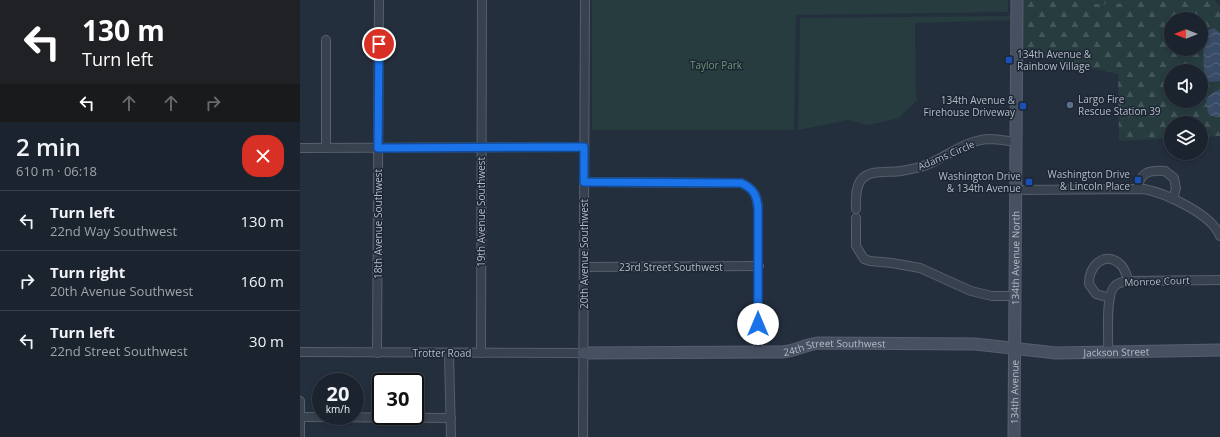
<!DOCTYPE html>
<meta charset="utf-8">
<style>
body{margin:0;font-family:"Open Sans",sans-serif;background:#242b36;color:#f1f3f6;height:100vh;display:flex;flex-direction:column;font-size:15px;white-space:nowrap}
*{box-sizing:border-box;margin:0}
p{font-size:13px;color:#a0a4aa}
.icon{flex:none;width:22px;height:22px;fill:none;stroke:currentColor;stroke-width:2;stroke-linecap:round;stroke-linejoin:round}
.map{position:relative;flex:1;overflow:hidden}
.side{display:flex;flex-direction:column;background:#1b232e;width:300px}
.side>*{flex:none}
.top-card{background:#202124;color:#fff;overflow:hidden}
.needle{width:26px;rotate:270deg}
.tools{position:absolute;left:864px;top:12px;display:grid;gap:8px}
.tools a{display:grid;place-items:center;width:44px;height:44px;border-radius:50%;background:#1b232e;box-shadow:0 2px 6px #0003,0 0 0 1px #39404a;font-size:20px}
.speed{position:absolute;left:12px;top:373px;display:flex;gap:8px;font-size:20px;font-weight:700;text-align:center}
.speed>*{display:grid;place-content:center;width:52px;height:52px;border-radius:50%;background:#1b232e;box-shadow:0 2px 6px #0003,0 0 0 1px #39404a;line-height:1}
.speed small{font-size:10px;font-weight:400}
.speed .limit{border:2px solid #111;border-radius:6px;background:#fff;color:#111}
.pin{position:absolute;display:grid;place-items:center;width:34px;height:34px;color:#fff;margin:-17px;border:2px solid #fff;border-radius:50%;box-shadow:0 1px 4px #0007}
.me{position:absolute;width:44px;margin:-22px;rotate:0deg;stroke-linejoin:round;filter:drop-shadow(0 0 3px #0008)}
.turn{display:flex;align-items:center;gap:14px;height:84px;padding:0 16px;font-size:18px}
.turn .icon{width:52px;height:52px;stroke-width:2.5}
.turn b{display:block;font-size:28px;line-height:34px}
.lanes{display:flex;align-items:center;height:38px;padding:0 16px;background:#0003;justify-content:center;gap:20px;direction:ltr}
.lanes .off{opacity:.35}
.round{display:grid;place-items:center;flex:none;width:42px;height:42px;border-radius:16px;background:#242b36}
.head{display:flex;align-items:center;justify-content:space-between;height:68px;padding:0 16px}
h1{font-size:24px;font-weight:600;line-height:30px}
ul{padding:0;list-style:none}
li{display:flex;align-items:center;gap:12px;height:60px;padding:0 16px;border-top:1px solid #39404a}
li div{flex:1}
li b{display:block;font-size:15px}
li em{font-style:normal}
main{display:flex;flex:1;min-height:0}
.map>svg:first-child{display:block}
</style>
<main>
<section class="side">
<div class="top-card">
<div class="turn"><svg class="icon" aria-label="left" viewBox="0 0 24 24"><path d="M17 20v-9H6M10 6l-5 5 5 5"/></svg><div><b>130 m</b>Turn left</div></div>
<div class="lanes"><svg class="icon" aria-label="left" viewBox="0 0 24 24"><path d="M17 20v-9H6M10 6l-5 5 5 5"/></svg><svg class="icon off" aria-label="ahead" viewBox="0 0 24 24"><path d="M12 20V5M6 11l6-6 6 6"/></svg><svg class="icon off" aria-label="ahead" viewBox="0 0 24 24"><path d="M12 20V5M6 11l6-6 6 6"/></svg><svg class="icon off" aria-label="right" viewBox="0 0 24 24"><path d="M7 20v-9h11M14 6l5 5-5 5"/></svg></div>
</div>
<div class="head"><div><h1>2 min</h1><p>610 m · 06:18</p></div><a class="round" style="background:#d93025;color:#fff"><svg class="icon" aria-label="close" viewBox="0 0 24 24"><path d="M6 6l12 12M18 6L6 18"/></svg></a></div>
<ul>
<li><svg class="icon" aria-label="left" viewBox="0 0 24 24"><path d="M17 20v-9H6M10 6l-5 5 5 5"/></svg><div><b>Turn left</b><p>22nd Way Southwest</p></div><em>130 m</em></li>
<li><svg class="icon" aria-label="right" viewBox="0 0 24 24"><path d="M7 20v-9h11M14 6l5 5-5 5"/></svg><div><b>Turn right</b><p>20th Avenue Southwest</p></div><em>160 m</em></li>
<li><svg class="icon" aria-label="left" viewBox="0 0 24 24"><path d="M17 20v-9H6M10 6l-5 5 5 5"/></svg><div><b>Turn left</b><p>22nd Street Southwest</p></div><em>30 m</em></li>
</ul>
</section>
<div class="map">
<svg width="920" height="437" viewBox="0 0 920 437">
<defs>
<pattern id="forest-firs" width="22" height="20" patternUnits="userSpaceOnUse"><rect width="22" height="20" fill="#263c3f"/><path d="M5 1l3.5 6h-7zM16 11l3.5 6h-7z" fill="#435659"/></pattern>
<pattern id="wetland-marsh" width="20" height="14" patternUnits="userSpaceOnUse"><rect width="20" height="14" fill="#263c3f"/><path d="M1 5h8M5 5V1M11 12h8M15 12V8" fill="none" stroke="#435659"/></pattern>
<pattern id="water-waves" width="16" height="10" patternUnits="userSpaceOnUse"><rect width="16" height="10" fill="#394c67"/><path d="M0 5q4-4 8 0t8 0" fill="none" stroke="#53647b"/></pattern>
</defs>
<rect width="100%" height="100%" fill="#242f3e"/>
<g fill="#263c3f">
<polygon points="292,0 708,0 708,12 496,15 494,130 292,130"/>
<polygon points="711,0 713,0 713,20 615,23 616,99 618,99 599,118 568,125 548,120 498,130 500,18 708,16 711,13"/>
</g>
<path fill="url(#forest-firs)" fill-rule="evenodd" d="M 723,0 L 784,0 L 801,5 L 822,3 L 824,0 L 914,0 L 920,6 L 920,33 L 917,30 L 903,36 L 904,80 L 911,82 L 920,81 L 920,89 L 911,94 L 906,99 L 907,105 L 911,116 L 920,116 L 920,136 L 901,137 L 901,123 L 871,123 L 871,138 L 819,141 L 818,74 L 723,53 ZM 871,19 L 901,19 L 901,49 L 871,49 ZM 871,71 L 901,71 L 901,101 L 871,101 Z"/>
<polygon fill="url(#wetland-marsh)" points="784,0 824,0 822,3 801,5"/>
<g fill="url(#water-waves)">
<polygon points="914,28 920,33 920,81 911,82 904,80 903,36 906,31"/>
<polygon points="920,89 920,116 911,116 908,113 906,99 911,94"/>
</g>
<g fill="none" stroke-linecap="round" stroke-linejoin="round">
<g stroke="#565f6c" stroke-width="10">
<g id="street">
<polyline points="26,40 26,148"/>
<polyline points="0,148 284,147"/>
<path d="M 284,182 L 441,183 C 453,188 457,195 458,208 L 458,353"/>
<path d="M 837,189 C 841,172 848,170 865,171 L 874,178 L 876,188 L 873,199"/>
<path d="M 716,190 L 844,189 C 865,193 912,214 920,236"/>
<path d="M 556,209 C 556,200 555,188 561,180 C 569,169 589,173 601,171 C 611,169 621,168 631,163 C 650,154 667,140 689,139 C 698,139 708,141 716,142"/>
<polyline points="556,218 556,246 564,259 570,261 592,263 620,268 671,291 692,296 714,296"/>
<polyline points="284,267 459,266"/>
<path d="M 810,298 L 796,294 L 789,284 C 788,267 804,250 820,264 C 825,268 826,275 829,281"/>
<polyline points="0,352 283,353"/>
<path d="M 808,352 C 809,337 805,297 814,287 C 818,282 823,282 829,281 L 920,280"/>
<polyline points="77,353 79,0"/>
<polyline points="149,353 151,437"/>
<polyline points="181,353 182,0"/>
<polyline points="0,401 0,437"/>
<polyline points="0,417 151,418"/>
<polyline points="283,437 285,0"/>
</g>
</g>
<g stroke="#565f6c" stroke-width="13">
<g id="secondary">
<path id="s1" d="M 283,353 L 482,352 C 496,351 506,344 519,343 L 675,344 L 756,353 L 920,350"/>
<path id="s2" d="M 714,437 L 717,0"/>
</g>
</g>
<use href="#street" stroke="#38414e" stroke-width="8"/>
<use href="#secondary" stroke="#465061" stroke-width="11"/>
</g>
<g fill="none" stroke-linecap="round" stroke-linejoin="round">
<g stroke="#114b97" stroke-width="10">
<path id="route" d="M 79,44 L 78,148 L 284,147 L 284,182 L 441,183 C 453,188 457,195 458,208 L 458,324"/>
</g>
<use href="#route" stroke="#1a73e8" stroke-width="7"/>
</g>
<g fill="#1a4fb4" stroke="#1d2633" stroke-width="1.5">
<rect x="705" y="56" width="8" height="8" rx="2"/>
<rect x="719" y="102" width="8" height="8" rx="2"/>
<rect x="834" y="176" width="8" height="8" rx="2"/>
<rect x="725" y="178" width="8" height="8" rx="2"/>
</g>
<circle fill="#5c6f8a" stroke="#1d2633" stroke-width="1.5" cx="770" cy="105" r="4"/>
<g text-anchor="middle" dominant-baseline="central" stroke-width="3" stroke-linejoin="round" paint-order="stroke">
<g font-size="10" fill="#b4bcc9" stroke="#1d2633" text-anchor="end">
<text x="717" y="54" text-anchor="start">134th Avenue &amp;<tspan x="717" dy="12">Rainbow Village</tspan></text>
<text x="778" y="99" text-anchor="start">Largo Fire<tspan x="778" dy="12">Rescue Station 39</tspan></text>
<text x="715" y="100">134th Avenue &amp;<tspan x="715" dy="12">Firehouse Driveway</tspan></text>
<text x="830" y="174">Washington Drive<tspan x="830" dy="12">&amp; Lincoln Place</tspan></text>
<text x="721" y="176">Washington Drive<tspan x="721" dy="12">&amp; 134th Avenue</tspan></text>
</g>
<g font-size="10" fill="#6b9a76" stroke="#1d2633">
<text x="416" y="65">Taylor Park</text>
</g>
<g font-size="10" fill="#b4bcc9" stroke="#1d2633">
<text transform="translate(646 155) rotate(-23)">Adams Circle</text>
<text transform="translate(181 212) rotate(-90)">19th Avenue Southwest</text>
<text transform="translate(78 224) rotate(-90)">18th Avenue Southwest</text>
<text transform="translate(284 254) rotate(-90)">20th Avenue Southwest</text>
<text stroke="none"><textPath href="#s2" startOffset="179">134th Avenue North</textPath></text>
<text x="371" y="267">23rd Street Southwest</text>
<text transform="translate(857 281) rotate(-2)">Monroe Court</text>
<text stroke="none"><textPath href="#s1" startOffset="252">24th Street Southwest</textPath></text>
<text stroke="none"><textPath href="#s1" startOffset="535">Jackson Street</textPath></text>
<text x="142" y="353">Trotter Road</text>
<text stroke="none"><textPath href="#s2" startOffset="45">134th Avenue</textPath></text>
</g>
</g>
</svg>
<div class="tools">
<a><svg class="needle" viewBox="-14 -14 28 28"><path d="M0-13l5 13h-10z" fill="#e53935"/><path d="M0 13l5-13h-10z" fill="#a0a4aa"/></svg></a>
<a><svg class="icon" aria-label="sound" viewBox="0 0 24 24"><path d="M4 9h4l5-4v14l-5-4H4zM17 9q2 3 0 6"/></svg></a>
<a><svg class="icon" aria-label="layers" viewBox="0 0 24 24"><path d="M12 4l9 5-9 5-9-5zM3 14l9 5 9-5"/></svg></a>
</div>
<div class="speed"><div>20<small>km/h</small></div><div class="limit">30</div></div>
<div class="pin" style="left:79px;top:44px;background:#d93025"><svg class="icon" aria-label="arrive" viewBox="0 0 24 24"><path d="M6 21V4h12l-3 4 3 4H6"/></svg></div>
<svg class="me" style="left:458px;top:324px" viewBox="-20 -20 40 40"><circle r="19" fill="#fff"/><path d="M0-13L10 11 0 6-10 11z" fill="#1a73e8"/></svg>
</div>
</main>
